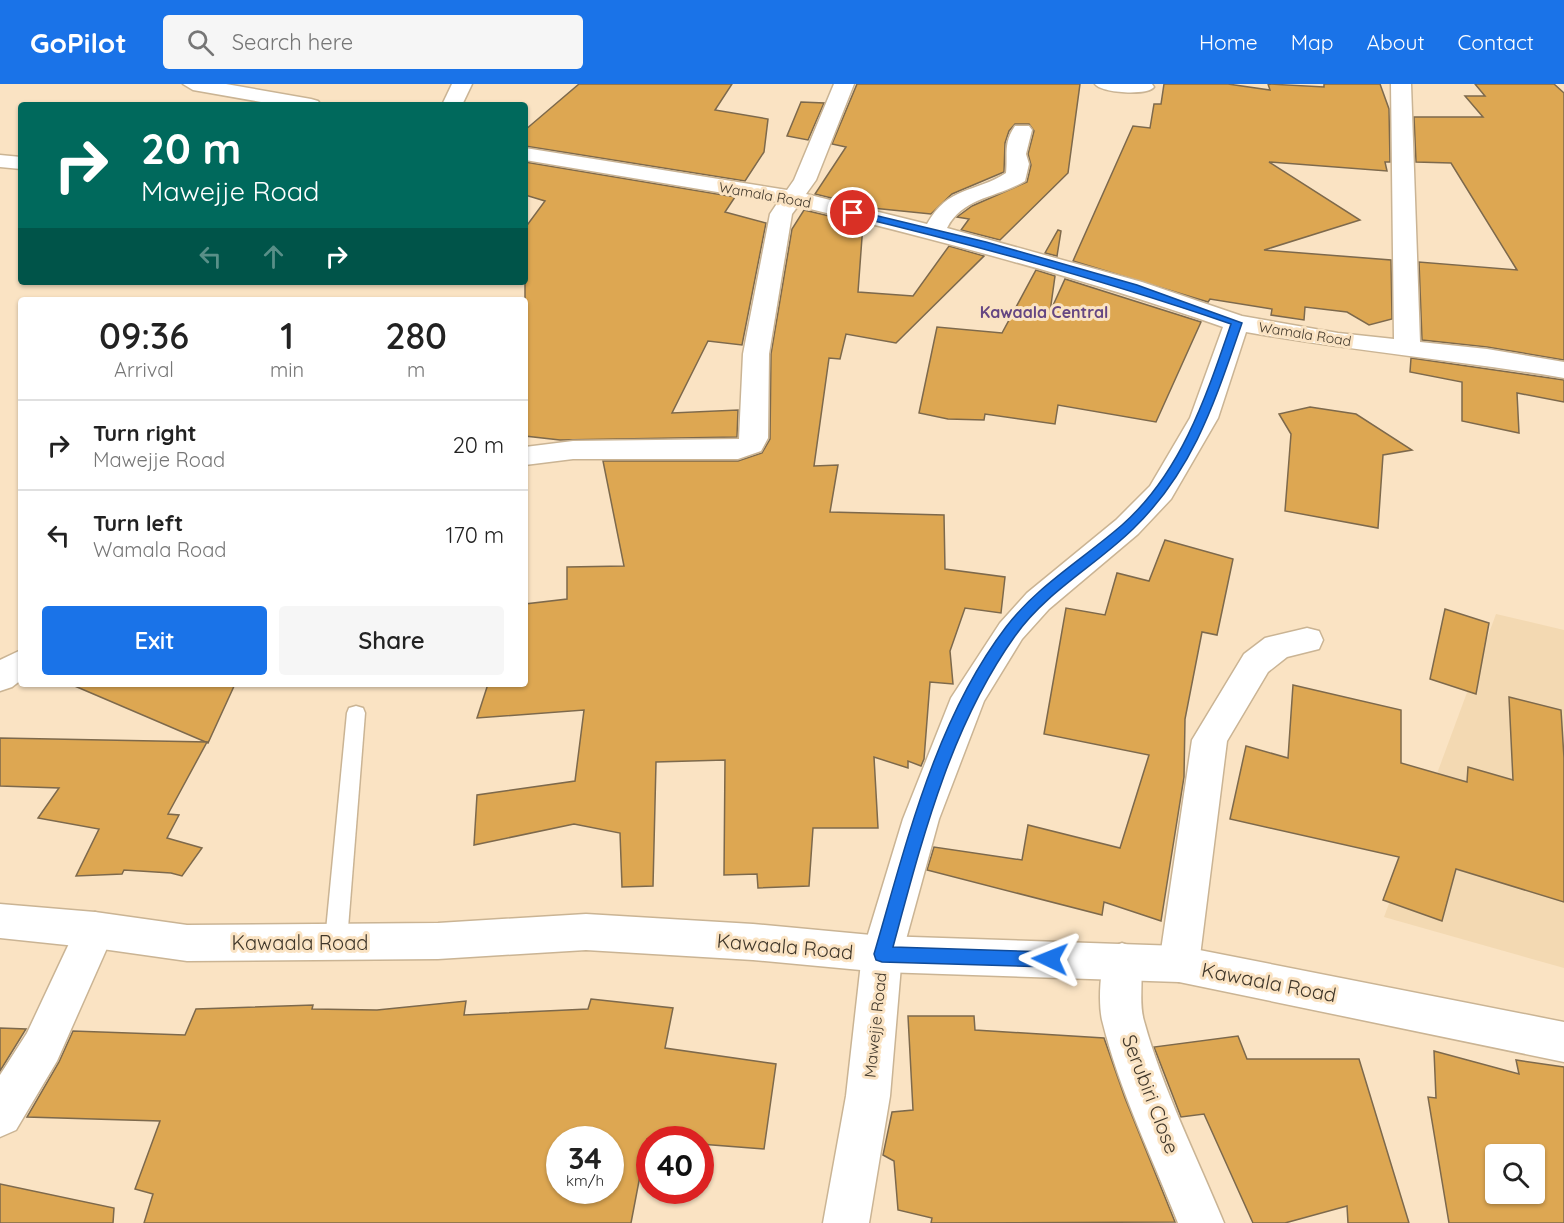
<!DOCTYPE html>
<style>
body{margin:0;font-family:Quicksand,sans-serif;background:#f6f6f6;color:#222;height:100vh;display:flex;flex-direction:column;font-size:22px;white-space:nowrap}
*{box-sizing:border-box;margin:0}
p{font-size:20px;color:#767676}
.icon{flex:none;width:33px;height:33px;fill:none;stroke:currentColor;stroke-width:2;stroke-linecap:round;stroke-linejoin:round}
.map{position:relative;flex:1;overflow:hidden}
.drawer{position:absolute;left:18px;top:213px;width:510px;height:390px;display:flex;flex-direction:column;background:#fff;border-radius:6px;box-shadow:0 2px 4px #0004}
.drawer>*{flex:none}
.banner{position:absolute;left:18px;top:18px;width:510px;height:183px;border-radius:6px;box-shadow:0 2px 4px #0004;background:#00695c;color:#fff;overflow:hidden}
.buttons{position:absolute;left:1485px;top:1060px;display:grid;gap:12px}
.buttons a{display:grid;place-items:center;width:60px;height:60px;border-radius:6px;background:#fff;box-shadow:0 2px 4px #0004;font-size:30px}
.speed{position:absolute;left:546px;top:1042px;display:flex;gap:12px;font-size:30px;font-weight:700;text-align:center}
.speed>*{display:grid;place-content:center;width:78px;height:78px;border-radius:50%;background:#fff;box-shadow:0 2px 4px #0004;line-height:1}
.speed small{font-size:15px;font-weight:400}
.speed .limit{border:9px solid #d22;background:#fff;color:#111}
.pin{position:absolute;display:grid;place-items:center;width:51px;height:51px;color:#fff;margin:-26px;border:3px solid #fff;border-radius:50%;box-shadow:0 2px 6px #0007}
.me{position:absolute;width:66px;margin:-33px;rotate:272deg;stroke-linejoin:round;filter:drop-shadow(0 0 4px #0008)}
.turn{display:flex;align-items:center;gap:21px;height:126px;padding:0 24px;font-size:27px}
.turn .icon{width:78px;height:78px;stroke-width:2.5}
.turn b{display:block;font-size:42px;line-height:51px}
.lanes{display:flex;align-items:center;height:57px;padding:0 24px;background:#0003;justify-content:center;gap:30px;direction:ltr}
.lanes .off{opacity:.35}
.eta{display:flex;justify-content:space-evenly;align-items:center;height:102px;text-align:center}
.eta b{font-size:36px;font-weight:600;line-height:42px}
.primary-button{display:flex;gap:12px;margin-top:auto;padding:12px 24px}
.primary-button a{flex:1;height:69px;border-radius:6px;background:#1a73e8;color:#fff;font-size:24px;font-weight:600;line-height:69px;text-align:center}
.primary-button a+a{background:#f6f6f6;color:#222}
ul{padding:0;list-style:none}
li{display:flex;align-items:center;gap:18px;height:90px;padding:0 24px;border-top:2px solid #e0e0e0}
li div{flex:1}
li b{display:block;font-size:22px}
li em{font-style:normal}
header{display:flex;align-items:center;gap:36px;box-sizing:border-box;height:84px;padding:0 30px;background:#1a73e8;color:#fff}
header strong{font-size:28px}
nav{display:flex;gap:33px;margin-inline-start:auto;font-size:21px}
.search{width:420px;height:54px;background:#f6f6f6;display:flex;align-items:center;gap:15px;box-sizing:border-box;padding:0 21px;border-radius:6px;color:#767676;font-size:22px}
.map>svg:first-child{display:block}
</style>
<header>
<strong>GoPilot</strong>
<div class="search"><svg class="icon" aria-label="search" viewBox="0 0 24 24"><circle cx="10" cy="10" r="6"/><path d="M15 15l6 6"/></svg>Search here</div>
<nav><a>Home</a><a>Map</a><a>About</a><a>Contact</a></nav>
</header>
<div class="map">
<svg width="1564" height="1139" viewBox="0 0 1564 1139">
<rect width="100%" height="100%" fill="#fae3c3"/>
<polygon fill="#f3d9b2" points="1496,530 1564,546 1564,884 1384,833"/>
<g fill="#dda752" stroke="#7d694c" stroke-width="1.5" fill-rule="evenodd">
<polygon points="579,0 732,0 715,26 768,35 764,68 745,97 525,62 525,46"/>
<polygon points="857,0 1080,0 1068,89 1000,156 961,146 969,135 957,133 972,122 1027,98 1031,81 1028,70 1034,47 1029,40 1015,40 1009,47 1005,59 1004,88 952,110 931,130 872,124 815,110 846,63 832,60"/>
<polygon points="1164,0 1228,0 1270,6 1268,0 1324,3 1324,0 1380,0 1389,25 1390,78 1385,78 1387,87 1269,78 1360,136 1264,166 1391,176 1392,235 1369,241 1347,228 1305,223 1304,236 1271,231 1272,225 1210,215 1208,218 1073,177 1133,42 1150,44 1154,20 1161,20"/>
<polygon points="1475,0 1554,0 1564,9 1564,276 1487,263 1422,256 1419,178 1517,186 1451,79 1416,78 1414,33 1483,33 1465,12 1485,12"/>
<polygon points="801,18 824,19 808,56 787,52"/>
<polygon points="525,78 735,113 725,128 766,139 742,261 708,257 672,329 738,326 737,353 560,356 525,352 525,144 545,117 525,111"/>
<polygon points="804,126 863,140 858,208 913,212 949,162 984,172 896,259 846,250 840,275 829,274 814,382 838,381 830,428 944,431 945,485 1005,493 1001,529 965,524 950,567 953,600 930,598 924,675 921,682 908,677 908,684 874,673 878,744 813,744 809,802 758,804 757,790 724,791 725,676 656,678 653,802 622,803 620,749 574,740 474,761 477,711 575,697 584,626 477,634 488,600 525,600 525,520 567,515 567,483 624,482 603,377 738,377 762,369 770,355 771,270 792,145"/>
<polygon points="1058,146 1061,147 1057,172 1045,169"/>
<polygon points="1036,186 1055,192 1050,228 1065,195 1201,238 1156,338 1058,321 1055,340 985,330 984,336 948,335 919,329 937,243 1002,249"/>
<polygon points="1411,274 1564,296 1564,318 1517,309 1519,349 1462,337 1462,298 1410,288"/>
<polygon points="1310,323 1356,330 1412,366 1383,371 1378,444 1285,427 1291,350 1279,330"/>
<polygon points="1165,456 1233,475 1217,551 1202,548 1185,635 1184,693 1161,837 1104,818 1102,831 927,786 934,763 1022,776 1028,741 1120,764 1149,671 1044,650 1066,524 1105,531 1117,489 1149,497"/>
<polygon points="1445,525 1489,539 1476,610 1430,595"/>
<polygon points="70,600 235,600 208,659"/>
<polygon points="1293,601 1401,626 1401,679 1467,698 1468,683 1513,696 1509,613 1561,626 1564,674 1564,818 1456,785 1442,837 1383,816 1399,773 1230,735 1246,662 1288,674"/>
<polygon points="0,654 207,658 168,730 179,731 167,754 202,764 182,792 171,789 124,786 122,790 76,792 99,745 38,734 59,704 0,702"/>
<path d="M 591,915 L 673,924 L 665,964 L 776,980 L 764,1065 L 700,1060 L 700,1056 L 647,1055 L 631,1139 L 144,1139 L 153,1110 L 135,1105 L 160,1037 L 27,1033 L 59,978 L 73,947 L 185,951 L 196,925 L 313,921 L 312,925 L 377,926 L 466,917 L 464,931 L 588,925 ZM 560,1056 L 610,1056 L 610,1107 L 560,1107 Z"/>
<polygon points="908,932 974,932 975,946 1104,954 1125,1014 1175,1138 931,1139 932,1134 898,1126 894,1077 883,1071 892,1028 913,1026"/>
<polygon points="0,944 26,945 0,987"/>
<polygon points="1238,952 1247,975 1359,975 1409,1139 1348,1139 1347,1122 1285,1139 1253,1139 1204,1030 1181,1033 1154,963"/>
<path d="M 1434,967 L 1519,990 L 1516,976 L 1564,983 L 1564,1139 L 1449,1139 L 1428,1013 L 1436,1014 ZM 1496,1071 L 1534,1071 L 1534,1110 L 1496,1110 Z"/>
<polygon points="0,1100 114,1124 113,1139 0,1139"/>
</g>
<g fill="none" stroke-linecap="round" stroke-linejoin="round">
<g stroke="#cab494" stroke-width="3">
<polygon id="lane" points="356,622 363,624 365,629 347,857 344,864 336,867 328,864 325,857 347,629 349,624"/>
</g>
<g stroke="#cab494" stroke-width="3">
<g id="street">
<polygon points="183,0 226,0 311,15 318,17 321,21 278,21 193,6"/>
<polygon points="452,0 472,0 462,21 442,21"/>
<path d="M 834,0 L 854,0 L 816,96 L 806,110 L 927,140 C 948,102 975,109 1006,89 C 1008,71 1003,59 1015,42 L 1029,42 L 1032,46 L 1026,70 L 1029,80 L 1025,97 C 997,114 963,113 947,144 L 1142,198 L 1242,232 L 1338,249 L 1394,255 L 1391,0 L 1411,0 L 1420,258 L 1487,265 L 1564,278 L 1564,294 C 1458,276 1352,267 1246,248 L 1218,334 L 1171,415 L 1138,450 L 1049,525 L 1022,555 L 984,617 L 939,735 L 902,870 L 890,1012 L 869,1139 L 823,1139 L 846,1012 L 862,870 L 903,735 L 951,614 L 1000,539 L 1027,509 L 1116,436 L 1150,402 L 1190,334 L 1223,243 C 1083,194 942,157 798,122 L 792,130 L 769,270 L 768,354 L 761,367 L 738,375 L 573,375 L 525,381 L 525,363 L 573,357 L 739,355 L 743,270 L 770,130 L 778,118 L 525,76 L 525,64 L 787,106 L 794,96 Z"/>
<path d="M 1095,0 L 1152,0 L 1154,3 C 1147,12 1101,9 1095,0 Z"/>
<polygon points="0,71 21,73 21,85 0,83"/>
<polygon points="1307,544 1319,547 1323,556 1319,565 1287,573 1268,588 1227,657 1199,880 1193,893 1179,898 1165,893 1159,880 1192,656 1244,570 1265,554"/>
<polygon points="21,566 21,596 12,603 0,607 0,576"/>
<polygon points="95,828 109,834 115,846 57,977 16,1046 0,1053 0,991 27,949 81,834"/>
<path d="M 1122,859 L 1136,864 C 1147,888 1137,913 1144,937 C 1163,1006 1197,1073 1224,1139 L 1178,1139 C 1152,1073 1119,1006 1102,936 C 1098,918 1100,881 1108,864 Z"/>
</g>
</g>
<g stroke="#cab494" stroke-width="3">
<polygon id="secondary" points="0,820 95,828 187,841 438,839 586,830 753,840 882,852 1179,862 1564,938 1564,978 1179,898 882,888 753,876 586,866 438,875 187,877 95,864 0,854"/>
</g>
<use href="#lane" fill="#fff" fill-rule="evenodd"/>
<use href="#street" fill="#fff" fill-rule="evenodd"/>
<use href="#secondary" fill="#fff" fill-rule="evenodd"/>
</g>
<path fill="#1a73e8" stroke="#114b97" stroke-width="1.5" d="M 853,126 L 986,158 L 1137,201 L 1242,239 C 1215,317 1194,386 1133,445 C 1095,482 1046,508 1015,552 C 950,643 922,756 893,863 L 1050,868 L 1056,870 L 1059,875 L 1056,881 L 1050,883 L 882,878 L 876,876 L 874,870 C 906,761 935,636 1006,543 C 1037,502 1083,475 1122,441 C 1181,389 1206,313 1231,240 C 1106,197 979,162 850,131 L 848,129 Z"/>
<g text-anchor="middle" dominant-baseline="central" stroke-width="6" stroke-linejoin="round" paint-order="stroke">
<g font-size="14" fill="#40372a" stroke="#fae3c3">
<text transform="translate(765 111) rotate(10)">Wamala Road</text>
<text transform="translate(1305 250) rotate(9)">Wamala Road</text>
</g>
<g font-size="16" font-weight="bold" fill="#654682" stroke="#fae3c3">
<text x="1044" y="228">Kawaala Central</text>
</g>
<g font-size="16" fill="#40372a" stroke="#fae3c3">
<text transform="translate(875 941) rotate(-84)">Mawejje Road</text>
</g>
<g font-size="20" fill="#40372a" stroke="#fae3c3">
<text x="300" y="858">Kawaala Road</text>
<text transform="translate(785 862) rotate(5)">Kawaala Road</text>
<text transform="translate(1269 898) rotate(11)">Kawaala Road</text>
<text transform="translate(1151 1010) rotate(69)">Serubiri Close</text>
</g>
</g>
</svg>
<div class="buttons">
<a><svg class="icon" aria-label="search" viewBox="0 0 24 24"><circle cx="10" cy="10" r="6"/><path d="M15 15l6 6"/></svg></a>
</div>
<div class="speed"><div>34<small>km/h</small></div><div class="limit">40</div></div>
<div class="pin" style="left:853px;top:129px;background:#d93025"><svg class="icon" aria-label="arrive" viewBox="0 0 24 24"><path d="M6 21V4h12l-3 4 3 4H6"/></svg></div>
<svg class="me" style="left:1050px;top:875px" viewBox="-20 -20 40 40"><path d="M0-17L14 15 0 8-14 15z" fill="#1a73e8" stroke="#fff" stroke-width="4"/></svg>
<div class="banner">
<div class="turn"><svg class="icon" aria-label="right" viewBox="0 0 24 24"><path d="M7 20v-9h11M14 6l5 5-5 5"/></svg><div><b>20 m</b>Mawejje Road</div></div>
<div class="lanes"><svg class="icon off" aria-label="left" viewBox="0 0 24 24"><path d="M17 20v-9H6M10 6l-5 5 5 5"/></svg><svg class="icon off" aria-label="ahead" viewBox="0 0 24 24"><path d="M12 20V5M6 11l6-6 6 6"/></svg><svg class="icon" aria-label="right" viewBox="0 0 24 24"><path d="M7 20v-9h11M14 6l5 5-5 5"/></svg></div>
</div>
<section class="drawer">
<div class="eta">
<div><b>09:36</b><p>Arrival</p></div>
<div><b>1</b><p>min</p></div>
<div><b>280</b><p>m</p></div>
</div>
<ul>
<li><svg class="icon" aria-label="right" viewBox="0 0 24 24"><path d="M7 20v-9h11M14 6l5 5-5 5"/></svg><div><b>Turn right</b><p>Mawejje Road</p></div><em>20 m</em></li>
<li><svg class="icon" aria-label="left" viewBox="0 0 24 24"><path d="M17 20v-9H6M10 6l-5 5 5 5"/></svg><div><b>Turn left</b><p>Wamala Road</p></div><em>170 m</em></li>
</ul>
<div class="primary-button"><a>Exit</a><a>Share</a></div>
</section>
</div>
